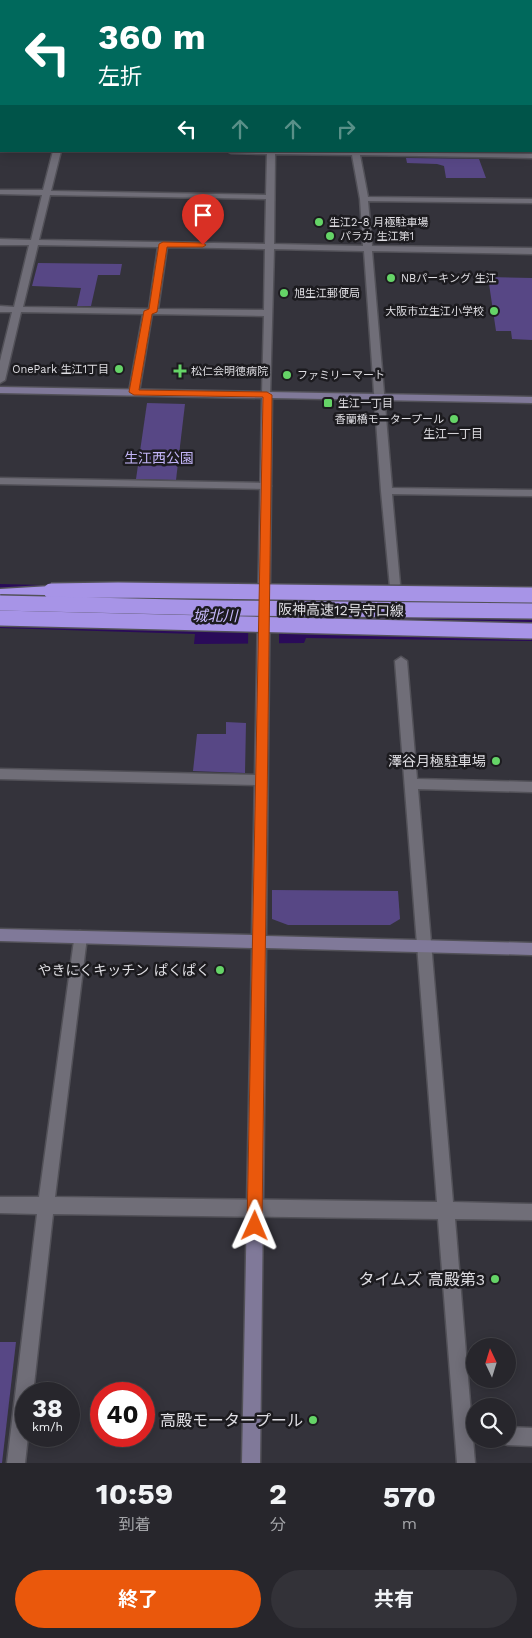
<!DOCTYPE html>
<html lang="ja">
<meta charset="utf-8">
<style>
body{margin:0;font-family:"Work Sans","Noto Sans JP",sans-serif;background:#333238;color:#f1f3f6;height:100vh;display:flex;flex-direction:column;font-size:19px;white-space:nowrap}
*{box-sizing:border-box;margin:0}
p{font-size:16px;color:#a4a5a9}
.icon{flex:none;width:28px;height:28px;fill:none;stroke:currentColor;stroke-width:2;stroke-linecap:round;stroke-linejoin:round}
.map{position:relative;height:1463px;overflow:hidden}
.details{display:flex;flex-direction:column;background:#27262c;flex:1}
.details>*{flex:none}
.guide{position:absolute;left:0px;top:0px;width:532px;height:152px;box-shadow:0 2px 12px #0003,0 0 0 1px #434348;background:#00695c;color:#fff;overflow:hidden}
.needle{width:32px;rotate:356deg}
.tools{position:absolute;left:466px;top:1338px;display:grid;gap:10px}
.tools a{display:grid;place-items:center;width:50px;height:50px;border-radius:50%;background:#27262c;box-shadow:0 2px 12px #0003,0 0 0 1px #434348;font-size:25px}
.speed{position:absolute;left:15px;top:1382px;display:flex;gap:10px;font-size:25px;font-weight:700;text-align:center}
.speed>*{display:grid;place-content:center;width:65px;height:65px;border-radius:50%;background:#27262c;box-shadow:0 2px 12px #0003,0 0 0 1px #434348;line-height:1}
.speed small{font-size:12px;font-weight:400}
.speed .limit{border:8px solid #d22;background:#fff;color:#111}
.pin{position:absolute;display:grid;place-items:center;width:42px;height:42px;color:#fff;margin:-51px -21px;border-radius:50% 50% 50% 0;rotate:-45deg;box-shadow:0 0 5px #0007}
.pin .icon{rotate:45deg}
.me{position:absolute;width:55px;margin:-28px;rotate:1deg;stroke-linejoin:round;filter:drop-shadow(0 0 4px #0008)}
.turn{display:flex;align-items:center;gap:18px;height:105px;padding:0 15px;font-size:22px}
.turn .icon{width:65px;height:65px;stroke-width:2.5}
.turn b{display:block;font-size:35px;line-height:42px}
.lanes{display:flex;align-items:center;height:48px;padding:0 15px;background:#0003;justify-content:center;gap:25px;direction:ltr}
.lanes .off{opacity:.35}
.eta{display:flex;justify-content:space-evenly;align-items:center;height:85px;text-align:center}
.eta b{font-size:30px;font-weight:700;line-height:35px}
.primary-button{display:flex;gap:10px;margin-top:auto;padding:10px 15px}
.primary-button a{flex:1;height:58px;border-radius:30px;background:#ea580c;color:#fff;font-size:20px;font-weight:700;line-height:58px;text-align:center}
.primary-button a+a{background:#333238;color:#f1f3f6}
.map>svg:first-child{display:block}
</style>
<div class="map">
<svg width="532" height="1463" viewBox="0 0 532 1463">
<rect width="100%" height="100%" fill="#34333b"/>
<g fill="#574785">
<polygon points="406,158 479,159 486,178 446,178 444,166 437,164 407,163"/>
<polygon points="38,263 122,264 120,275 98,275 91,306 77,306 81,288 32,286"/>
<polygon points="488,277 532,278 532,340 512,339 511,331 496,331"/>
<polygon points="147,403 185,404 176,480 136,479"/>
<polygon points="226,722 246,723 245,773 193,771 197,734 226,734"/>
<polygon points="272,890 398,891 400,919 390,925 288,925 272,919"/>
<polygon points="0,1342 16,1342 2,1463 0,1463"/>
</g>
<polygon fill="#2a0b59" points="0,584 532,597 532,641 306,638 304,643 194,644 195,634 0,628"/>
<polygon fill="#34333b" points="249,587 279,588 279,645 248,645"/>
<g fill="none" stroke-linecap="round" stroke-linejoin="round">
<g stroke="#525158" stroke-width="3">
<g id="street">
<polygon points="35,0 48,0 49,1 36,1"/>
<rect x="389" y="0" width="6" height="1"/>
<rect x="473" y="0" width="6" height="1"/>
<rect x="531" y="14" width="1" height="4"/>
<rect x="531" y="51" width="1" height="4"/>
<rect x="531" y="81" width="1" height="4"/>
<rect x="0" y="105" width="1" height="4"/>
<rect x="531" y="112" width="1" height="4"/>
<rect x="0" y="146" width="1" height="4"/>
<path d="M 53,151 L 61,151 L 51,191 L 266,195 L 267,154 L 231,153 L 227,151 L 532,154 L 532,158 L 360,155 L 368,197 L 532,199 L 532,203 L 368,201 L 372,246 L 532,248 L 532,254 L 372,251 L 392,488 L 532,490 L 532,496 L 392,494 L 400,584 L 398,587 L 390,587 L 381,491 L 364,251 L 274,249 L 270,397 L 267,398 L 262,395 L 264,316 L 152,314 L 139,392 L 134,395 L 129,392 L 143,314 L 21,312 L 5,380 L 0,383 L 0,361 L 12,312 L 0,312 L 0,306 L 14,307 L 29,245 L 0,245 L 0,239 L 31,240 L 42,195 L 0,194 L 0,190 L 43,190 ZM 275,154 L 352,155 L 360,199 L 363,246 L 274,244 ZM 50,195 L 266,199 L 265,244 L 39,240 ZM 38,245 L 158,247 L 149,309 L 23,307 ZM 167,247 L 265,249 L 264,310 L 158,309 Z"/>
<polygon points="0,478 266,483 271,486 266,489 0,484"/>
<polygon points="401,657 407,661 417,779 532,782 532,792 418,789 453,1202 532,1204 532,1220 455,1219 475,1463 457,1463 438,1219 53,1214 33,1394 26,1394 26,1436 28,1436 25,1463 7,1463 37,1214 0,1213 0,1197 39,1197 75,933 80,931 85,933 87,937 55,1197 437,1202 395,661"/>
<polygon points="0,769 261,775 266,776 267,780 266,784 261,785 0,779"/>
<polygon points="508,1427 532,1428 532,1446 508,1445 501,1443 500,1439 508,1439"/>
</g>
</g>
<g stroke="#525158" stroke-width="3">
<g id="secondary">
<polygon points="93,0 99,0 100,1 94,1"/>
<rect x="531" y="102" width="1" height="6"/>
<polygon points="0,387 532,397 532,403 272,398 266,936 532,943 532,955 266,948 260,1463 242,1463 252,948 0,941 0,929 252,935 262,398 0,393"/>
</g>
</g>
<g stroke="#525158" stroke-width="3">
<polygon id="highway" points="51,586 56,588 58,591 56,594 0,599 0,589"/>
</g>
<use href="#street" fill="#706e78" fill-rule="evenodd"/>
<use href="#secondary" fill="#807999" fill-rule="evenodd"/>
<use href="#highway" fill="#a794e7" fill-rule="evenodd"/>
<g stroke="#525158" stroke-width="18" stroke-linecap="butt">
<g id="highway-bridge">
<polyline points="51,591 118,590 532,595"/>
<polyline points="0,603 221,608 532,611"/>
<polyline points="0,618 532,631"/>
</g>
</g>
<use href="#highway-bridge" stroke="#a794e7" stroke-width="15"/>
</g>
<polygon fill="#ea580c" stroke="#983908" points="163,242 203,243 206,245 203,247 167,247 157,312 152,314 139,390 267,392 272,395 262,1226 260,1231 255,1233 250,1231 247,1226 263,397 134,395 129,392 144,311 149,309 159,244"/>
<g fill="#65d467" stroke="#1c1b1f" stroke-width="2">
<circle cx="319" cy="222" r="5"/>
<circle cx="330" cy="236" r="5"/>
<circle cx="391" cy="278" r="5"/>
<circle cx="284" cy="293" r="5"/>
<circle cx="494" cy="311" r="5"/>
<circle cx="119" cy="369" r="5"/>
<path d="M177.5 363.5h5v5h5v5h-5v5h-5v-5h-5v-5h5z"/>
<circle cx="287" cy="375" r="5"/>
<rect x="323" y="398" width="10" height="10" rx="2.5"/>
<circle cx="454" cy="419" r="5"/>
<circle cx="496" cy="761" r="5"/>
<circle cx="220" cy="970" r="5"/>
<circle cx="495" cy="1279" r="5"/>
<circle cx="313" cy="1420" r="5"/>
</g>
<g text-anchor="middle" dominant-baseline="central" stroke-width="5" stroke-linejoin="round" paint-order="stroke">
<g font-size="11" fill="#dedde2" stroke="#1c1b1f" text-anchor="start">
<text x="329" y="222">生江2-8 月極駐車場</text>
<text x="340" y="236">パラカ 生江第1</text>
<text x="401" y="278">NBパーキング 生江</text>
<text x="294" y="293">旭生江郵便局</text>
<text x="484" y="311" text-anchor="end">大阪市立生江小学校</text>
<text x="109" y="369" text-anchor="end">OnePark 生江1丁目</text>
<text x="191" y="371">松仁会明徳病院</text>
<text x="297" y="375">ファミリーマート</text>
<text x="338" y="403">生江一丁目</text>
<text x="444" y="419" text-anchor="end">香蘭橋モータープール</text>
</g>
<g font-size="12" fill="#dedde2" stroke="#1c1b1f">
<text x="453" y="434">生江一丁目</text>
</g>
<g font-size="14" fill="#c2b4f6" stroke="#1c1b1f">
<text x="159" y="458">生江西公園</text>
</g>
<g font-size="14" fill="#dedde2" stroke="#1c1b1f">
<text transform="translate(341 610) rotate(1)">阪神高速12号守口線</text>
</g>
<g font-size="14" fill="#dedde2" stroke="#1c1b1f" text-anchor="end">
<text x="486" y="761">澤谷月極駐車場</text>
<text x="210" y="970">やきにくキッチン ぱくぱく</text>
</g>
<g font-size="15" font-style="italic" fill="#c6b8fb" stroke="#1c1b1f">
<text x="215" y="616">城北川</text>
</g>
<g font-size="16" fill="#dedde2" stroke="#1c1b1f" text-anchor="end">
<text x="485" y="1279">タイムズ 高殿第3</text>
<text x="303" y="1420">高殿モータープール</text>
</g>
</g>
</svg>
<div class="tools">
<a><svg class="needle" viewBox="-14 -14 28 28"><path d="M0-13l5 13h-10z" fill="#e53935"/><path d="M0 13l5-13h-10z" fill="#a4a5a9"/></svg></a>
<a><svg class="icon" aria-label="search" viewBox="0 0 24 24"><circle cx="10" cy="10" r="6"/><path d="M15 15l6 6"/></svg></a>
</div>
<div class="speed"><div>38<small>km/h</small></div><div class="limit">40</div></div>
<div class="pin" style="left:203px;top:245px;background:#d93025"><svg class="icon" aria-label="arrive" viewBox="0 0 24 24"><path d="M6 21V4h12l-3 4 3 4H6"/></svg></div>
<svg class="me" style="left:255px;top:1226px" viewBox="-20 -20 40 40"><path d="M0-17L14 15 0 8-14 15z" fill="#ea580c" stroke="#fff" stroke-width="4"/></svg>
<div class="guide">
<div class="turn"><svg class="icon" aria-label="left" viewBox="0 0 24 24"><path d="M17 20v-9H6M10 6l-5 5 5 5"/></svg><div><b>360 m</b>左折</div></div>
<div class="lanes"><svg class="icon" aria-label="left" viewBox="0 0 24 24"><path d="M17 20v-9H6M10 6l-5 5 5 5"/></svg><svg class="icon off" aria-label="ahead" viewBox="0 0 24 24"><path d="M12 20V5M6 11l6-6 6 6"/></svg><svg class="icon off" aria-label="ahead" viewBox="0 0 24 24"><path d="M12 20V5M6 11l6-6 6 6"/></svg><svg class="icon off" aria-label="right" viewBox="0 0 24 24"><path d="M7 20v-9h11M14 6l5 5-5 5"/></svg></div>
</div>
</div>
<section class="details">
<div class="eta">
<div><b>10:59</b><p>到着</p></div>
<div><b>2</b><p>分</p></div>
<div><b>570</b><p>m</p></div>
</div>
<div class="primary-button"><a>終了</a><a>共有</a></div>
</section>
